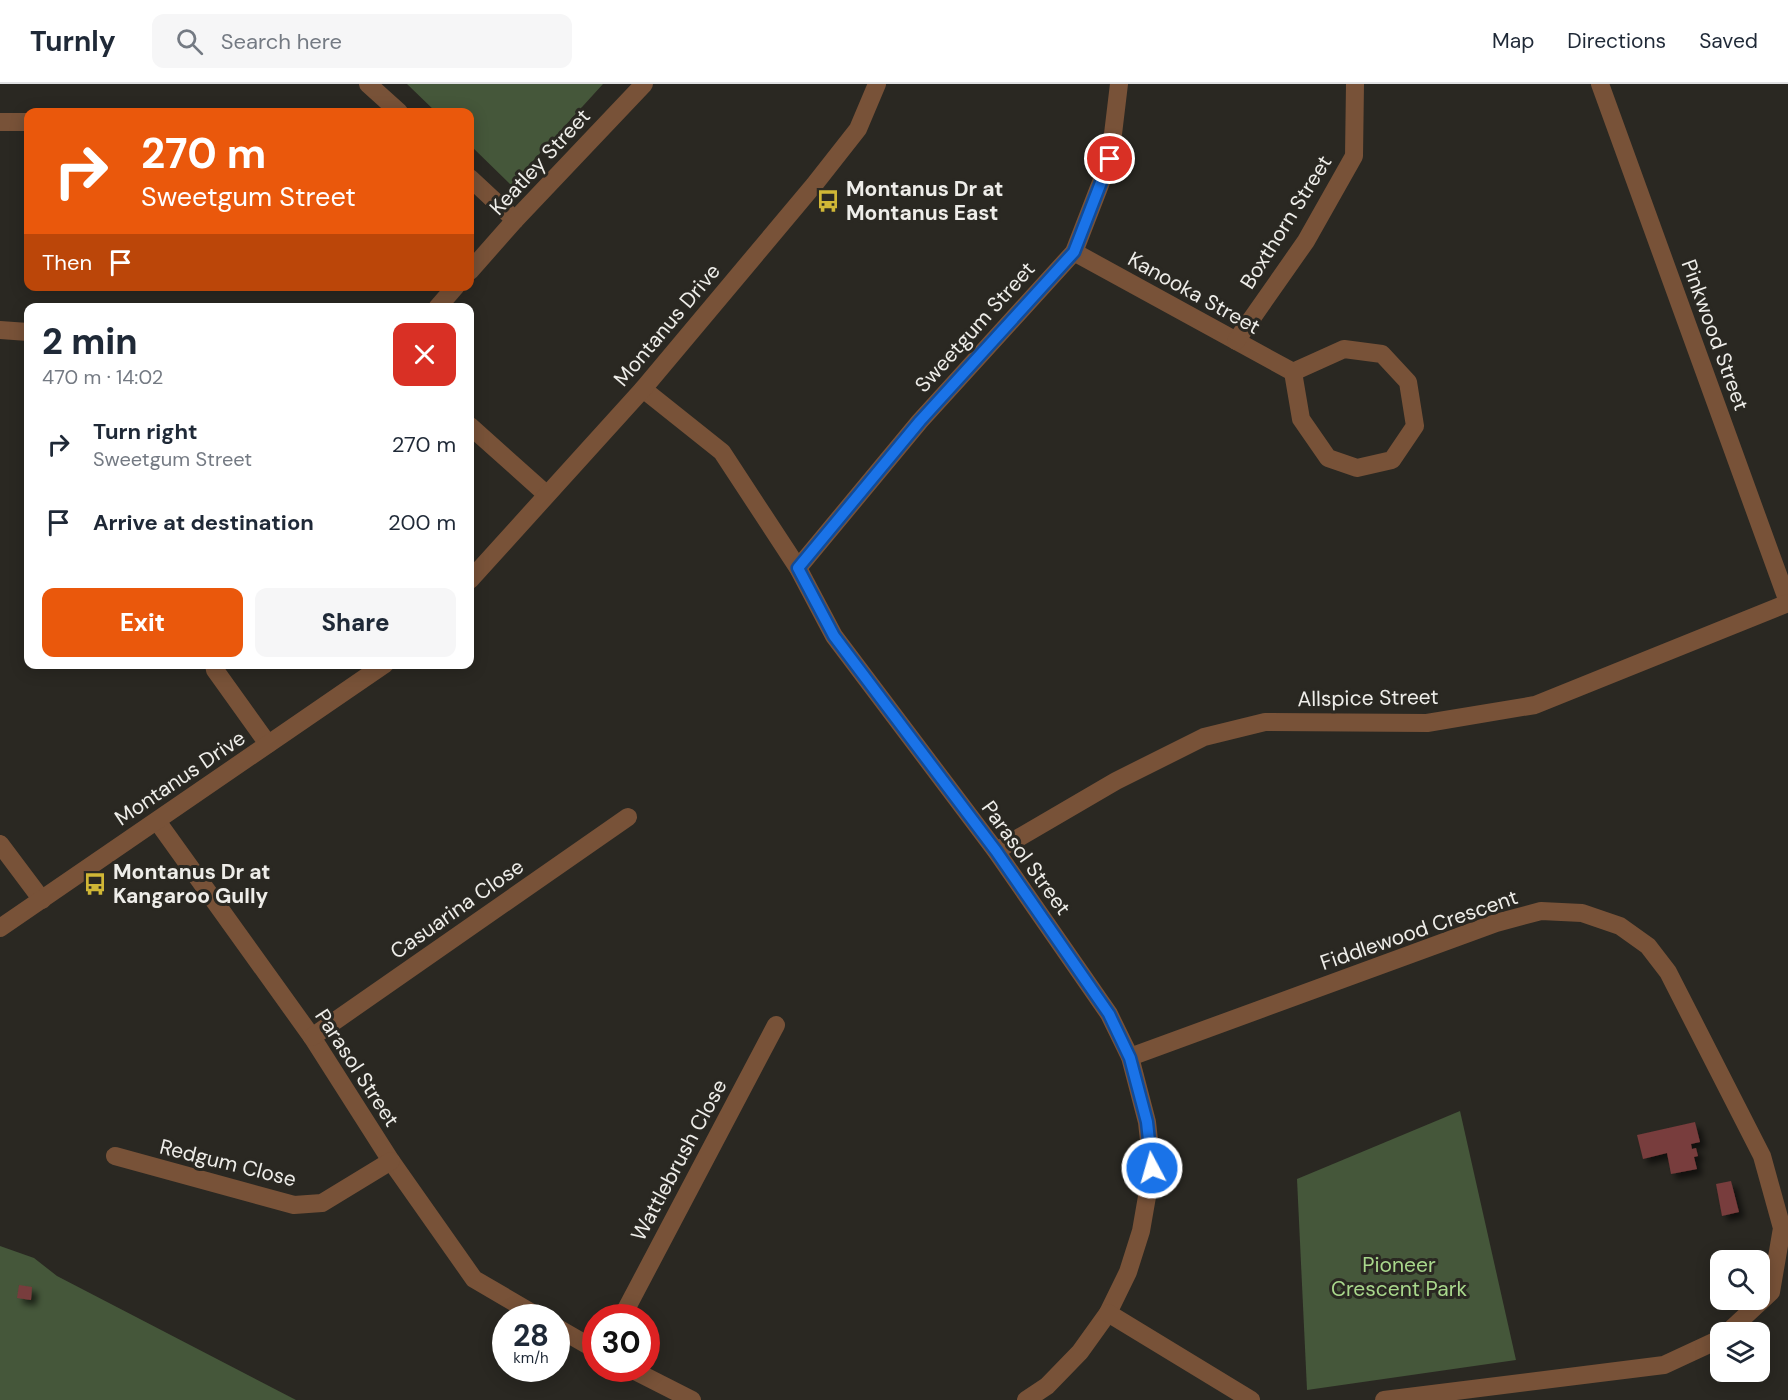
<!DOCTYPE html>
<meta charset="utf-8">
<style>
body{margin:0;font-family:"DM Sans",sans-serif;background:#f6f6f7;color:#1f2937;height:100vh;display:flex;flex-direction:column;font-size:22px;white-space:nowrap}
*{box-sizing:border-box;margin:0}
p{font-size:20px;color:#747a83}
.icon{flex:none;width:33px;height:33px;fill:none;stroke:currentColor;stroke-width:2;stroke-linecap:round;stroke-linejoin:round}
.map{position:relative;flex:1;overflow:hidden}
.panel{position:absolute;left:24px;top:219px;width:450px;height:366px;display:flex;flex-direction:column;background:#fff;border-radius:12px;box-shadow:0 3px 15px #0003}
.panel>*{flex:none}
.top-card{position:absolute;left:24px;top:24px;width:450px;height:183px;border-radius:12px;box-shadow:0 3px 15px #0003;background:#ea580c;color:#fff;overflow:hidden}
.controls{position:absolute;left:1710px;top:1166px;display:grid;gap:12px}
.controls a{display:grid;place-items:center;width:60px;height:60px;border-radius:12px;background:#fff;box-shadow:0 3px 15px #0003;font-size:30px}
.speed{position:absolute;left:492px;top:1220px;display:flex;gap:12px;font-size:30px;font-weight:700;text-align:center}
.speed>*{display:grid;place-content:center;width:78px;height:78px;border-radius:50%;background:#fff;box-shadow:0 3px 15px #0003;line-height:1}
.speed small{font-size:15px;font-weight:400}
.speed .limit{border:9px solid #d22;background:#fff;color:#111}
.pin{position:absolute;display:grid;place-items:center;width:51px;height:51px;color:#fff;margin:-26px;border:3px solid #fff;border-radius:50%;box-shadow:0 2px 6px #0007}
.me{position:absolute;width:66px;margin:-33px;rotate:354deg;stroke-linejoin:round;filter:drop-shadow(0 0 4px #0008)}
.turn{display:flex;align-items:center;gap:21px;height:126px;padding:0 18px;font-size:27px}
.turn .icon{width:78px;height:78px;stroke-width:2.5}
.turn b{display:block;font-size:42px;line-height:51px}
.then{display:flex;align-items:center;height:57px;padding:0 18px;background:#0003;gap:12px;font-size:22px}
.round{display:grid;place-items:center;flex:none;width:63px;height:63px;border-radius:12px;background:#f6f6f7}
.overview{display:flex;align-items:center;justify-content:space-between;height:102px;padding:0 18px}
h1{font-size:36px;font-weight:800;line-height:45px}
.button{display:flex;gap:12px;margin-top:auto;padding:12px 18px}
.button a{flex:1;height:69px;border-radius:12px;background:#ea580c;color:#fff;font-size:24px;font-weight:800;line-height:69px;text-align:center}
.button a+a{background:#f6f6f7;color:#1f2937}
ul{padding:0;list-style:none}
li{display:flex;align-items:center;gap:18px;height:78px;padding:0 18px}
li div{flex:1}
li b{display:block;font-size:22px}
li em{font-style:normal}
header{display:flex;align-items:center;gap:36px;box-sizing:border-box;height:84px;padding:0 30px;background:#fff;border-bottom:2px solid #e0e1e3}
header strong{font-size:28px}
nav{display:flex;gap:33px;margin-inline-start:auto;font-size:21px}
.search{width:420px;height:54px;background:#f6f6f7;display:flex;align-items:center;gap:15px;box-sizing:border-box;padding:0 21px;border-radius:12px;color:#747a83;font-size:22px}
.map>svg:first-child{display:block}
</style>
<header>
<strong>Turnly</strong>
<div class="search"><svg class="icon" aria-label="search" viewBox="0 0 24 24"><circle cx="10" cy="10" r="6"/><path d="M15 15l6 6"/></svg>Search here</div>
<nav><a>Map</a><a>Directions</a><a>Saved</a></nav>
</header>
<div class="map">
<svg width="1788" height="1316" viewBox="0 0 1788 1316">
<defs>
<filter id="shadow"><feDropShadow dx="5.5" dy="5.5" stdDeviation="3" flood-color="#0009"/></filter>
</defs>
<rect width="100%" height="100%" fill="#2a2822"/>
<g fill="#45573a">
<polygon points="407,0 603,0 511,101 470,61 470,28 436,28"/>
<polygon points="1460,1027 1516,1276 1307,1306 1297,1095"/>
<polygon points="0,1162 34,1174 57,1192 296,1316 0,1316"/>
</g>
<g fill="#783c3c" filter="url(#shadow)">
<polygon points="1695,1038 1700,1058 1691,1060 1692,1065 1696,1064 1698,1072 1694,1073 1697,1085 1671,1090 1667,1069 1643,1075 1637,1051"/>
<polygon points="1731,1097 1739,1128 1722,1132 1716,1100"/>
<polygon points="19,1201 32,1203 31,1216 17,1214"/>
</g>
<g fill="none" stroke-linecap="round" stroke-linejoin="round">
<g stroke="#785238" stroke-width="18">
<polyline points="368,0 399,28"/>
<polyline points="1600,0 1788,518"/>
<polyline points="0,38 28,38"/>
<polyline points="470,94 515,136"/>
<polyline points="1074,168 1293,288 1301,335 1328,374 1357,384 1392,376 1415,342 1408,298 1382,270 1344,265 1293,288"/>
<polyline points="470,187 515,136 644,0"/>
<polyline points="437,224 456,202"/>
<polyline points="0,246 28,248"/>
<polyline points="1236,257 1306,157 1354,72 1355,0"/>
<polyline points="643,305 722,368 798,484 834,552 996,767 1109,930 1130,973 1147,1038 1152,1084 1141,1147 1128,1188 1108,1229 1080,1268 1047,1302 1026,1316"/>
<polyline points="470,342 546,410"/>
<polyline points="798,484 920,337 1074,168 1110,75 1119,0"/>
<polyline points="214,580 215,586 268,660"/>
<polyline points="157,737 312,953 391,1077 474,1195 539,1233"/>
<polyline points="0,760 42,816"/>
<polyline points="996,767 1116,697 1204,653 1265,638 1427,639 1535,621 1788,519"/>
<polyline points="312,953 628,733"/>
<polyline points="1130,973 1496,839 1541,827 1582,829 1620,842 1648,862 1668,888 1762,1072 1782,1144 1771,1208 1728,1248"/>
<polyline points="115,1072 294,1121 322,1119 391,1077"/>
<polyline points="1108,1229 1251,1316"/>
<polyline points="622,1233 776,941"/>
<polyline points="556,1243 596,1266"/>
<polyline points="629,1284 692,1316"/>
<polyline points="1384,1316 1664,1281 1720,1255"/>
</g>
<g stroke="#785238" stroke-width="18">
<polyline points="470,496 643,305 814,101 858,45 877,0"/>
<polyline points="0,844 385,580"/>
</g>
</g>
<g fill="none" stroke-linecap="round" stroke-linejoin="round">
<g stroke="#114b97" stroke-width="15">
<polyline id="route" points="1110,75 1074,168 920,337 798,484 834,552 996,767 1109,930 1130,974 1147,1038 1152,1084"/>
</g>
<use href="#route" stroke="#1a73e8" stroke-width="10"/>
</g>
<defs>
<g id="bus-bare" transform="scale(1.8)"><path d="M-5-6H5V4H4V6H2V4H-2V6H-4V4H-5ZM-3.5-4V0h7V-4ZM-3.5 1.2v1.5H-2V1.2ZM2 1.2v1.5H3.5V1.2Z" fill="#d0b736" stroke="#2a2822" stroke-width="2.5" paint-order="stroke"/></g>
</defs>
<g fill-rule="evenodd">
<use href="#bus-bare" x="828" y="117"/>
<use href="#bus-bare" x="95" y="800"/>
</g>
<g text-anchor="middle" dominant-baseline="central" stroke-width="6" stroke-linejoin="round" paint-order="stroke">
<g font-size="21" fill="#eeede9" stroke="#2a2822">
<text transform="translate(540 78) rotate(-47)">Keatley Street</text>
<text transform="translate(1286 138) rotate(-58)">Boxthorn Street</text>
<text transform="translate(1194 209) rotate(29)">Kanooka Street</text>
<text transform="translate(667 241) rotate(-50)">Montanus Drive</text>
<text transform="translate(975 243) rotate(-48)">Sweetgum Street</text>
<text transform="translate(1715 251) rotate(70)">Pinkwood Street</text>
<text transform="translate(1368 614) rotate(-1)">Allspice Street</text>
<text transform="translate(180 694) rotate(-34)">Montanus Drive</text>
<text transform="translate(1026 774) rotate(54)">Parasol Street</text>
<text transform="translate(457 825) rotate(-35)">Casuarina Close</text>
<text transform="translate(1419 846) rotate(-19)">Fiddlewood Crescent</text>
<text transform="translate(357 984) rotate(57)">Parasol Street</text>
<text transform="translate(679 1076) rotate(-62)">Wattlebrush Close</text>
<text transform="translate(228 1079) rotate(14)">Redgum Close</text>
</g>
<g font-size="21" font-weight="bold" fill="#eeede9" stroke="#2a2822" text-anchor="start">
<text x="846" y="105">Montanus Dr at<tspan x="846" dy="24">Montanus East</tspan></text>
<text x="113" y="788">Montanus Dr at<tspan x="113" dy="24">Kangaroo Gully</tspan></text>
</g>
<g font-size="21" fill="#a9d88c" stroke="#2a2822">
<text x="1399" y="1181">Pioneer<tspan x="1399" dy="24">Crescent Park</tspan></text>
</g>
</g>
</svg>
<div class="controls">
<a><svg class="icon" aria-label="search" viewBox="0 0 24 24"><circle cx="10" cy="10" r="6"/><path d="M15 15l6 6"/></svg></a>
<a><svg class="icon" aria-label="layers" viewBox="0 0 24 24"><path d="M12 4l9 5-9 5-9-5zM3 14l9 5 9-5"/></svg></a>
</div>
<div class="speed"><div>28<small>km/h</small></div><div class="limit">30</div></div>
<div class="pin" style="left:1110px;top:75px;background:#d93025"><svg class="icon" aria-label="arrive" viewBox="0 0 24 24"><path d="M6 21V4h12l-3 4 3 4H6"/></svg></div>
<svg class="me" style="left:1152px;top:1084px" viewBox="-20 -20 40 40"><circle r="17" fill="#1a73e8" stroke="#fff" stroke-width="3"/><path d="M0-11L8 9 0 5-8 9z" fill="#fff"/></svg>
<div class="top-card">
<div class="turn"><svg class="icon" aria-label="right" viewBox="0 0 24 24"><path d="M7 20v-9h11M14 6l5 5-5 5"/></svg><div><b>270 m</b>Sweetgum Street</div></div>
<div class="then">Then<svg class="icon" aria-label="arrive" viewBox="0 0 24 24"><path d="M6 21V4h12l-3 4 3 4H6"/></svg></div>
</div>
<section class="panel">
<div class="overview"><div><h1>2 min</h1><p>470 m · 14:02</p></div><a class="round" style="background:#d93025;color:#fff"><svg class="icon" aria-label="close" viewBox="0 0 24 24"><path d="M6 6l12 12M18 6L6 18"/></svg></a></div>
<ul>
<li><svg class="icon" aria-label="right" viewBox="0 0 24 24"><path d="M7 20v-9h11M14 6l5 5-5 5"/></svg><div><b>Turn right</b><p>Sweetgum Street</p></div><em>270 m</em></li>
<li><svg class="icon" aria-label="arrive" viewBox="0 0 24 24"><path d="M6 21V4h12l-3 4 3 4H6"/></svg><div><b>Arrive at destination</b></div><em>200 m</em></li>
</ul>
<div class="button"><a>Exit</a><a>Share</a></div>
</section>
</div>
